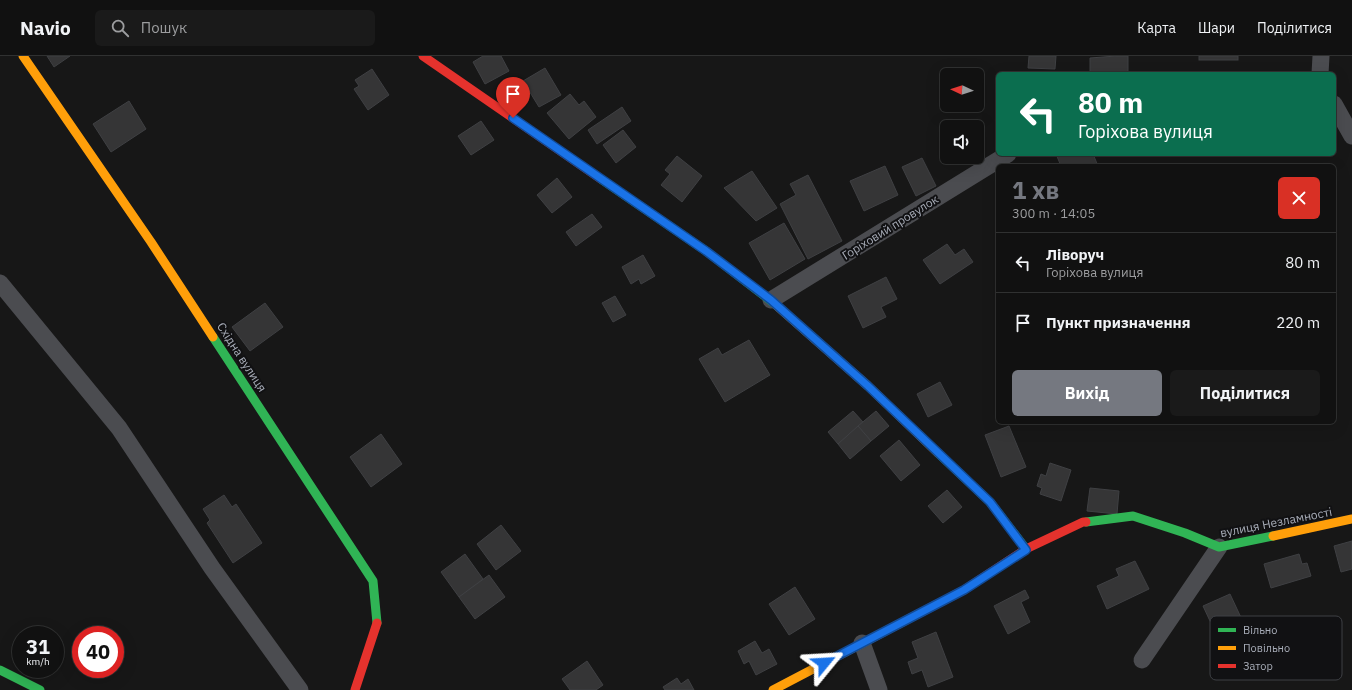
<!DOCTYPE html>
<html lang="uk">
<meta charset="utf-8">
<style>
body{margin:0;font-family:"IBM Plex Sans",sans-serif;background:#1a1a1a;color:#f1f3f6;height:100vh;display:flex;flex-direction:column;font-size:15px;white-space:nowrap}
*{box-sizing:border-box;margin:0}
p{font-size:13px;color:#9c9d9f}
.icon{flex:none;width:22px;height:22px;fill:none;stroke:currentColor;stroke-width:2;stroke-linecap:round;stroke-linejoin:round}
.map{position:relative;flex:1;overflow:hidden}
.sheet{position:absolute;left:996px;top:108px;width:340px;height:260px;display:flex;flex-direction:column;background:#111;border-radius:6px;box-shadow:0 4px 16px #0002,0 0 0 1px #303131}
.sheet>*{flex:none}
.hud{position:absolute;left:996px;top:16px;width:340px;height:84px;border-radius:6px;box-shadow:0 4px 16px #0002,0 0 0 1px #303131;background:#0b6e4f;color:#fff;overflow:hidden}
.needle{width:26px;rotate:274deg}
.controls{position:absolute;left:940px;top:12px;display:grid;gap:8px}
.controls a{display:grid;place-items:center;width:44px;height:44px;border-radius:6px;background:#111;box-shadow:0 4px 16px #0002,0 0 0 1px #303131;font-size:20px}
.speed{position:absolute;left:12px;top:570px;display:flex;gap:8px;font-size:20px;font-weight:700;text-align:center}
.speed>*{display:grid;place-content:center;width:52px;height:52px;border-radius:50%;background:#111;box-shadow:0 4px 16px #0002,0 0 0 1px #303131;line-height:1}
.speed small{font-size:10px;font-weight:400}
.speed .limit{border:6px solid #d22;background:#fff;color:#111}
.pin{position:absolute;display:grid;place-items:center;width:34px;height:34px;color:#fff;margin:-41px -17px;border-radius:50% 50% 50% 0;rotate:-45deg;box-shadow:0 0 4px #0007}
.pin .icon{rotate:45deg}
.me{position:absolute;width:44px;margin:-22px;rotate:63deg;stroke-linejoin:round;filter:drop-shadow(0 0 3px #0008)}
.turn{display:flex;align-items:center;gap:14px;height:84px;padding:0 16px;font-size:18px}
.turn .icon{width:52px;height:52px;stroke-width:2.5}
.turn b{display:block;font-size:28px;line-height:34px}
.round{display:grid;place-items:center;flex:none;width:42px;height:42px;border-radius:6px;background:#1a1a1a}
.headline{display:flex;align-items:center;justify-content:space-between;height:68px;padding:0 16px}
h1{font-size:24px;font-weight:700;line-height:30px;color:#757880}
.cta{display:flex;gap:8px;margin-top:auto;padding:8px 16px}
.cta a{flex:1;height:46px;border-radius:6px;background:#757880;color:#fff;font-size:16px;font-weight:700;line-height:46px;text-align:center}
.cta a+a{background:#1a1a1a;color:#f1f3f6}
ul{padding:0;list-style:none}
li{display:flex;align-items:center;gap:12px;height:60px;padding:0 16px;border-top:1px solid #303131}
li div{flex:1}
li b{display:block;font-size:15px}
li em{font-style:normal}
header{display:flex;align-items:center;gap:24px;box-sizing:border-box;height:56px;padding:0 20px;background:#111;border-bottom:1px solid #303131}
header strong{font-size:19px}
nav{display:flex;gap:22px;margin-inline-start:auto;font-size:14px}
.search{width:280px;height:36px;background:#1a1a1a;display:flex;align-items:center;gap:10px;box-sizing:border-box;padding:0 14px;border-radius:6px;color:#9c9d9f;font-size:15px}
.map>svg:first-child{display:block}
</style>
<header>
<strong>Navio</strong>
<div class="search"><svg class="icon" aria-label="search" viewBox="0 0 24 24"><circle cx="10" cy="10" r="6"/><path d="M15 15l6 6"/></svg>Пошук</div>
<nav><a>Карта</a><a>Шари</a><a>Поділитися</a></nav>
</header>
<div class="map">
<svg width="1352" height="634" viewBox="0 0 1352 634">
<rect width="100%" height="100%" fill="#171717"/>
<g fill="#353536" stroke="#3f4043">
<polygon points="47,0 70,0 54,11"/>
<polygon points="483,0 501,0 509,15 485,28 473,6"/>
<polygon points="1029,0 1056,0 1055,13 1028,12"/>
<polygon points="1116,0 1128,0 1128,18 1090,18 1090,2"/>
<rect x="1199" y="0" width="39" height="4"/>
<polygon points="545,12 561,39 539,51 523,25"/>
<polygon points="372,13 389,39 368,54 354,33 359,30 355,24"/>
<polygon points="570,38 579,49 584,45 596,61 569,83 547,57"/>
<polygon points="129,45 146,73 111,96 93,68"/>
<polygon points="622,51 631,65 597,88 588,74"/>
<polygon points="481,65 494,84 471,99 458,80"/>
<polygon points="623,74 636,91 616,107 603,89"/>
<polygon points="1056,98 1093,98 1098,110 1061,110"/>
<polygon points="677,100 702,120 682,146 661,129 670,118 665,114"/>
<polygon points="922,102 936,130 916,140 902,111"/>
<polygon points="885,110 898,139 864,155 850,125"/>
<polygon points="752,115 777,152 756,165 724,132"/>
<polygon points="808,119 842,185 808,203 780,148 796,139 790,128"/>
<polygon points="557,122 572,141 552,157 537,139"/>
<polygon points="592,158 602,171 576,190 566,176"/>
<polygon points="784,167 805,203 770,224 749,187"/>
<polygon points="947,188 955,199 964,193 973,206 940,228 923,204"/>
<polygon points="643,199 655,220 641,228 639,223 631,228 622,211"/>
<polygon points="886,221 897,243 881,251 886,261 863,272 848,240"/>
<polygon points="615,240 626,259 613,266 602,247"/>
<polygon points="265,247 283,271 250,295 232,271"/>
<polygon points="749,284 770,319 725,346 699,303 718,292 722,299"/>
<polygon points="940,326 952,349 928,361 917,338"/>
<polygon points="853,355 863,366 838,388 828,376"/>
<polygon points="876,355 889,370 871,385 858,370"/>
<polygon points="858,370 871,385 850,403 838,388"/>
<polygon points="1009,370 1026,411 1001,421 985,379"/>
<polygon points="381,378 402,408 371,431 350,401"/>
<polygon points="899,384 920,409 901,425 880,400"/>
<polygon points="1050,407 1071,414 1061,445 1040,438 1042,432 1037,430 1041,418 1046,420"/>
<polygon points="1090,432 1119,435 1117,458 1087,455"/>
<polygon points="947,434 962,451 943,467 928,450"/>
<polygon points="224,439 232,451 236,448 262,487 233,507 207,467 210,464 203,453"/>
<polygon points="501,469 521,495 496,514 477,488"/>
<polygon points="1352,485 1352,513 1341,516 1334,490"/>
<polygon points="465,498 483,523 459,541 441,516"/>
<polygon points="1299,498 1302,508 1307,507 1311,520 1271,532 1264,508"/>
<polygon points="1135,505 1149,533 1107,553 1097,530 1119,520 1116,513"/>
<polygon points="489,519 505,541 475,563 459,541"/>
<polygon points="795,531 815,563 789,579 769,548"/>
<polygon points="1025,534 1029,542 1021,546 1030,566 1008,578 994,550"/>
<polygon points="1230,538 1244,568 1217,580 1203,550"/>
<polygon points="936,576 953,621 928,631 922,614 912,618 908,606 918,602 912,586"/>
<polygon points="755,585 762,597 769,593 777,608 756,619 749,605 744,608 738,595"/>
<polygon points="587,605 603,629 596,634 570,634 562,623"/>
<polygon points="677,622 681,628 688,623 694,634 665,634 663,631"/>
</g>
<g fill="none" stroke-linecap="round" stroke-linejoin="round">
<g stroke="#4b4c50" stroke-width="17">
<polyline points="1320,18 1321,0"/>
<polyline points="1334,48 1352,80"/>
<polyline points="0,227 119,372 212,512 300,634"/>
<polyline points="771,244 1008,98"/>
<polyline points="862,587 879,634"/>
<polyline points="1142,604 1219,491"/>
</g>
<g stroke="#30b455" stroke-width="9">
<polyline points="601,123 706,195 775,248"/>
<polyline points="213,281 373,525 377,567"/>
<polyline points="938,397 990,446 1026,493"/>
<polyline points="1086,466 1133,460 1185,477 1219,491 1273,480"/>
<polyline points="0,614 40,634"/>
</g>
<g stroke="#ff9f0a" stroke-width="9">
<polyline points="23,0 151,186 213,281"/>
<polyline points="775,248 868,330 938,397"/>
<polyline points="1273,480 1352,463"/>
<polyline points="773,634 918,558"/>
</g>
<g stroke="#e5322d" stroke-width="9">
<polyline points="423,0 601,123"/>
<polyline points="918,558 964,534 1026,493 1083,466 1086,466"/>
<polyline points="355,634 377,567"/>
</g>
</g>
<g fill="none" stroke-linecap="round" stroke-linejoin="round">
<g stroke="#114b97" stroke-width="10">
<polyline id="route" points="513,62 706,195 771,244 868,330 990,446 1026,494 964,534 824,607"/>
</g>
<use href="#route" stroke="#1a73e8" stroke-width="7"/>
</g>
<g text-anchor="middle" dominant-baseline="central" stroke-width="4" stroke-linejoin="round" paint-order="stroke">
<g font-size="12" fill="#a8adb8" stroke="#111113">
<text transform="translate(890 171) rotate(-32)">Горіховий провулок</text>
<text transform="translate(242 301) rotate(57)">Східна вулиця</text>
<text transform="translate(1276 466) rotate(-11)">вулиця Незламності</text>
</g>
</g>
<rect x="1210" y="560" width="132" height="64" rx="6" fill="#111113" stroke="#3e4045" stroke-width="1"/>
<rect x="1218" y="572" width="18" height="4" fill="#30b455"/>
<rect x="1218" y="590" width="18" height="4" fill="#ff9f0a"/>
<rect x="1218" y="608" width="18" height="4" fill="#e5322d"/>
<g font-size="11" fill="#a8adb8">
<text x="1243" y="578">Вільно</text>
<text x="1243" y="596">Повільно</text>
<text x="1243" y="614">Затор</text>
</g>
</svg>
<div class="controls">
<a><svg class="needle" viewBox="-14 -14 28 28"><path d="M0-13l5 13h-10z" fill="#e53935"/><path d="M0 13l5-13h-10z" fill="#9c9d9f"/></svg></a>
<a><svg class="icon" aria-label="sound" viewBox="0 0 24 24"><path d="M4 9h4l5-4v14l-5-4H4zM17 9q2 3 0 6"/></svg></a>
</div>
<div class="speed"><div>31<small>km/h</small></div><div class="limit">40</div></div>
<div class="pin" style="left:513px;top:62px;background:#d93025"><svg class="icon" aria-label="arrive" viewBox="0 0 24 24"><path d="M6 21V4h12l-3 4 3 4H6"/></svg></div>
<svg class="me" style="left:824px;top:607px" viewBox="-20 -20 40 40"><path d="M0-17L14 15 0 8-14 15z" fill="#1a73e8" stroke="#fff" stroke-width="4"/></svg>
<div class="hud">
<div class="turn"><svg class="icon" aria-label="left" viewBox="0 0 24 24"><path d="M17 20v-9H6M10 6l-5 5 5 5"/></svg><div><b>80 m</b>Горіхова вулиця</div></div>
</div>
<section class="sheet">
<div class="headline"><div><h1>1 хв</h1><p>300 m · 14:05</p></div><a class="round" style="background:#d93025;color:#fff"><svg class="icon" aria-label="close" viewBox="0 0 24 24"><path d="M6 6l12 12M18 6L6 18"/></svg></a></div>
<ul>
<li><svg class="icon" aria-label="left" viewBox="0 0 24 24"><path d="M17 20v-9H6M10 6l-5 5 5 5"/></svg><div><b>Ліворуч</b><p>Горіхова вулиця</p></div><em>80 m</em></li>
<li><svg class="icon" aria-label="arrive" viewBox="0 0 24 24"><path d="M6 21V4h12l-3 4 3 4H6"/></svg><div><b>Пункт призначення</b></div><em>220 m</em></li>
</ul>
<div class="cta"><a>Вихід</a><a>Поділитися</a></div>
</section>
</div>
